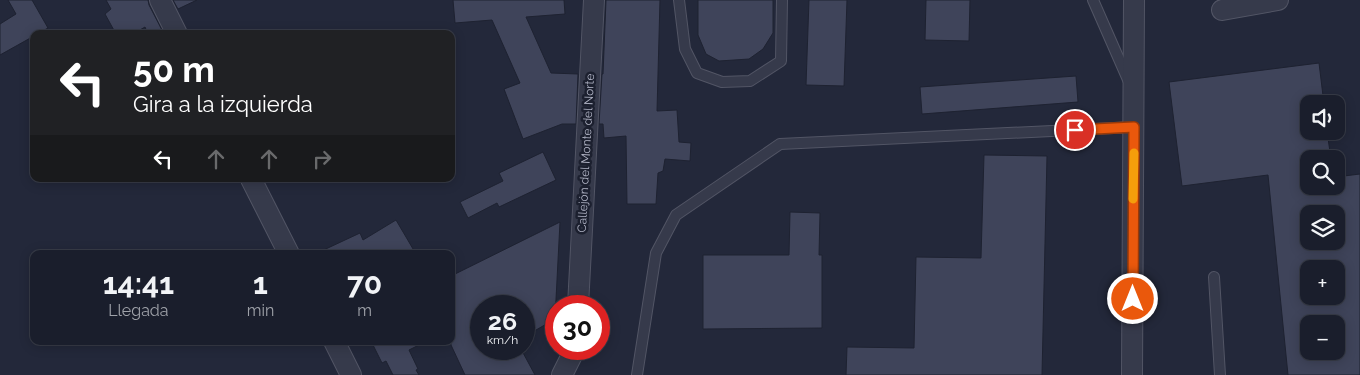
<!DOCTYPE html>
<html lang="es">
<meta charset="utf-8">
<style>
body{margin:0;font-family:Raleway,sans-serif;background:#272b38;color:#f1f3f6;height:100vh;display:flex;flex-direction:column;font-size:19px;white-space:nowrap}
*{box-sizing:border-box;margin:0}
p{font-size:16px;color:#9fa2a9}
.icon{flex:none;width:28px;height:28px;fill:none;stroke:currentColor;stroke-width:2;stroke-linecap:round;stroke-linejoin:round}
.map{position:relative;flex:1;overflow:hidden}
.side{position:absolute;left:30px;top:250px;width:425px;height:95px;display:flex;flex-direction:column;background:#1a1e2c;border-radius:10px;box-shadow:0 2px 12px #0003,0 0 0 1px #383c48}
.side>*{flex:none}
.hud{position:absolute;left:30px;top:30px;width:425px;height:152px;border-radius:10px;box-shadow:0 2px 12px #0003,0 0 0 1px #383c48;background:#202124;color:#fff;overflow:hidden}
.tools{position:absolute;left:1300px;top:95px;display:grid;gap:10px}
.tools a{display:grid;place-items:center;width:45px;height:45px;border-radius:10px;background:#1a1e2c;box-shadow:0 2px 12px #0003,0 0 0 1px #383c48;font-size:25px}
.speed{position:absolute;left:470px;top:295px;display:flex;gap:10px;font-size:25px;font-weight:700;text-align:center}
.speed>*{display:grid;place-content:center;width:65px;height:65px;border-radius:50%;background:#1a1e2c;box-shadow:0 2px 12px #0003,0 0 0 1px #383c48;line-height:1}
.speed small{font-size:12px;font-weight:400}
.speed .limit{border:8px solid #d22;background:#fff;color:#111}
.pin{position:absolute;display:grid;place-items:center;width:42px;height:42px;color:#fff;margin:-21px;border:2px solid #fff;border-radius:50%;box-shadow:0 1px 5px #0007}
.me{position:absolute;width:55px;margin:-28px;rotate:0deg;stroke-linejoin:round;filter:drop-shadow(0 0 4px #0008)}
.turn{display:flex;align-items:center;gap:18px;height:105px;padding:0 20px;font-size:22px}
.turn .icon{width:65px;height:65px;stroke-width:2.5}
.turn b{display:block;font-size:35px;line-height:42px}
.lanes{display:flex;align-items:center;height:48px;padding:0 20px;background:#0003;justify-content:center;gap:25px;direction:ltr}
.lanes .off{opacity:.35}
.eta{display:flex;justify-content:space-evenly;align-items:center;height:85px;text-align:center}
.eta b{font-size:30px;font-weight:700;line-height:35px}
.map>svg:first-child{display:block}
</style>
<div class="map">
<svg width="1360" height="375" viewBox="0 0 1360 375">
<rect width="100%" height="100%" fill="#23283a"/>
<g fill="#3f445a" stroke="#1e2231" fill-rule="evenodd">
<polygon points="8,0 32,0 48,28 37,34 34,34 34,36 0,55 0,24 16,14"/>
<polygon points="106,0 148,0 149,5 164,34 148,34 145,27 133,34 116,34 105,14 111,9"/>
<polygon points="173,0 197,0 178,9"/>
<polygon points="453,0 564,0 565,14 526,17 551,73 578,74 576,124 562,124 523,139 504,89 520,83 492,20 455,23"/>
<polygon points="606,0 660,0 657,111 677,110 679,142 691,143 690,161 665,159 663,171 658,173 656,204 627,204 626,136 604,138 603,124 599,124 602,74 603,74"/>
<polygon points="698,0 773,0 773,33 763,49 749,59 719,61 706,54 698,35"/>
<polygon points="809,0 847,0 844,86 806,85"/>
<polygon points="926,0 970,0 969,41 925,40"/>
<path d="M 1319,63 L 1324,104 L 1309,104 L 1309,131 L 1327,131 L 1331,159 L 1309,159 L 1309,186 L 1336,186 L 1336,177 L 1360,174 L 1360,375 L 1288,375 L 1268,175 L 1182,186 L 1169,82 ZM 1309,214 L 1336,214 L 1336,241 L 1309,241 ZM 1309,269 L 1336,269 L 1336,296 L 1309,296 ZM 1309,324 L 1336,324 L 1336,351 L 1309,351 Z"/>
<polygon points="1076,76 1078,102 922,114 920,87"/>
<polygon points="543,152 556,180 499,207 497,203 468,218 460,202 503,181 499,173"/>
<polygon points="984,155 1047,156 1042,375 846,375 847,347 914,348 916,257 981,258"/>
<polygon points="790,212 820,213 819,255 822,255 822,328 703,329 703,255 789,255"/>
<polygon points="396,220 416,254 315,254 360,233 363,240"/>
<polygon points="560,222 555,319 524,337 524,306 481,306 481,349 521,349 535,375 465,375 451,345 451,276"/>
<polygon points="371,341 427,341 409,350 418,369 416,370 419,375 393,375 386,361 382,363"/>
</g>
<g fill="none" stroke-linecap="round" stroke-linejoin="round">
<g stroke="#525565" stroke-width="12">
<g id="service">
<polyline points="679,0 685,49 697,73 722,82 750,81 781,61 782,0"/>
<polyline points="1093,0 1129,82"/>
<polyline points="1214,277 1220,375"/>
<polyline points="637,375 656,253 676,215 780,144 1134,127"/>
</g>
</g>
<g stroke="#525565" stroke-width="22">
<g id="minor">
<polyline points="160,0 177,34"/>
<polyline points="1222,10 1278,0"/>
<polyline points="251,179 289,254"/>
<polyline points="578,306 594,0"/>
<polyline points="334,341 351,375"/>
<polyline points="562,375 575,349"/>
<polyline points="1132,375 1134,0"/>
</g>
</g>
<use href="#service" stroke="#363a4b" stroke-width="10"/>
<use href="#minor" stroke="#363a4b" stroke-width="20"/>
</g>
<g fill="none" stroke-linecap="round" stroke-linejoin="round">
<g stroke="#983908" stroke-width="12">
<polyline id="route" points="1075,130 1134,127 1133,299"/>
</g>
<use href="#route" stroke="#ea580c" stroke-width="9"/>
<polyline stroke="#f59e0b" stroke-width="9" points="1133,199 1134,153"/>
</g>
<g text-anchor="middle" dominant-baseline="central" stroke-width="5" stroke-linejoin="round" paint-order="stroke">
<g font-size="12" fill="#b2b5c6" stroke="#1c202f">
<text transform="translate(586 153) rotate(-87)">Callejón del Monte del Norte</text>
</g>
</g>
</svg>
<div class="tools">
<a><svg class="icon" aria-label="sound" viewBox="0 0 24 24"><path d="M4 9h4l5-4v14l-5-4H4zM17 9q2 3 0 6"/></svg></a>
<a><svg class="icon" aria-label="search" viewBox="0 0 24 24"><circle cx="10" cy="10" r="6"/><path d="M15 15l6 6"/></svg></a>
<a><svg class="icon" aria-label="layers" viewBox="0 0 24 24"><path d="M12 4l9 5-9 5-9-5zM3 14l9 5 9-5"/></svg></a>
<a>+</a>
<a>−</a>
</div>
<div class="speed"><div>26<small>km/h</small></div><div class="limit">30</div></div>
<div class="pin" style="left:1075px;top:130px;background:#d93025"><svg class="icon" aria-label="arrive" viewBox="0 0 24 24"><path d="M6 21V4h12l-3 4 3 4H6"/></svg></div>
<svg class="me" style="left:1133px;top:299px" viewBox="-20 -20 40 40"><circle r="17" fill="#ea580c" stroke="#fff" stroke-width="3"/><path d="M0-11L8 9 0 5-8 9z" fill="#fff"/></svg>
<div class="hud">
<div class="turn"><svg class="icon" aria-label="left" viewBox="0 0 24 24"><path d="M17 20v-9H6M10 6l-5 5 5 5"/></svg><div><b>50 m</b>Gira a la izquierda</div></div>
<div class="lanes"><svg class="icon" aria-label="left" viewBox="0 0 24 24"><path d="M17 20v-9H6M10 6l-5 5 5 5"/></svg><svg class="icon off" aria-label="ahead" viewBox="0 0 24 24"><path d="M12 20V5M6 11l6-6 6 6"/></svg><svg class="icon off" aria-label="ahead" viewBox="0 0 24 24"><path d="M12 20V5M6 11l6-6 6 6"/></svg><svg class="icon off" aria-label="right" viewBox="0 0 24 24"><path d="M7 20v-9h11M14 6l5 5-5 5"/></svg></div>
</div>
<section class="side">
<div class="eta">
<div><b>14:41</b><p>Llegada</p></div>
<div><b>1</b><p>min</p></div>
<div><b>70</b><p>m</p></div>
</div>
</section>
</div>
